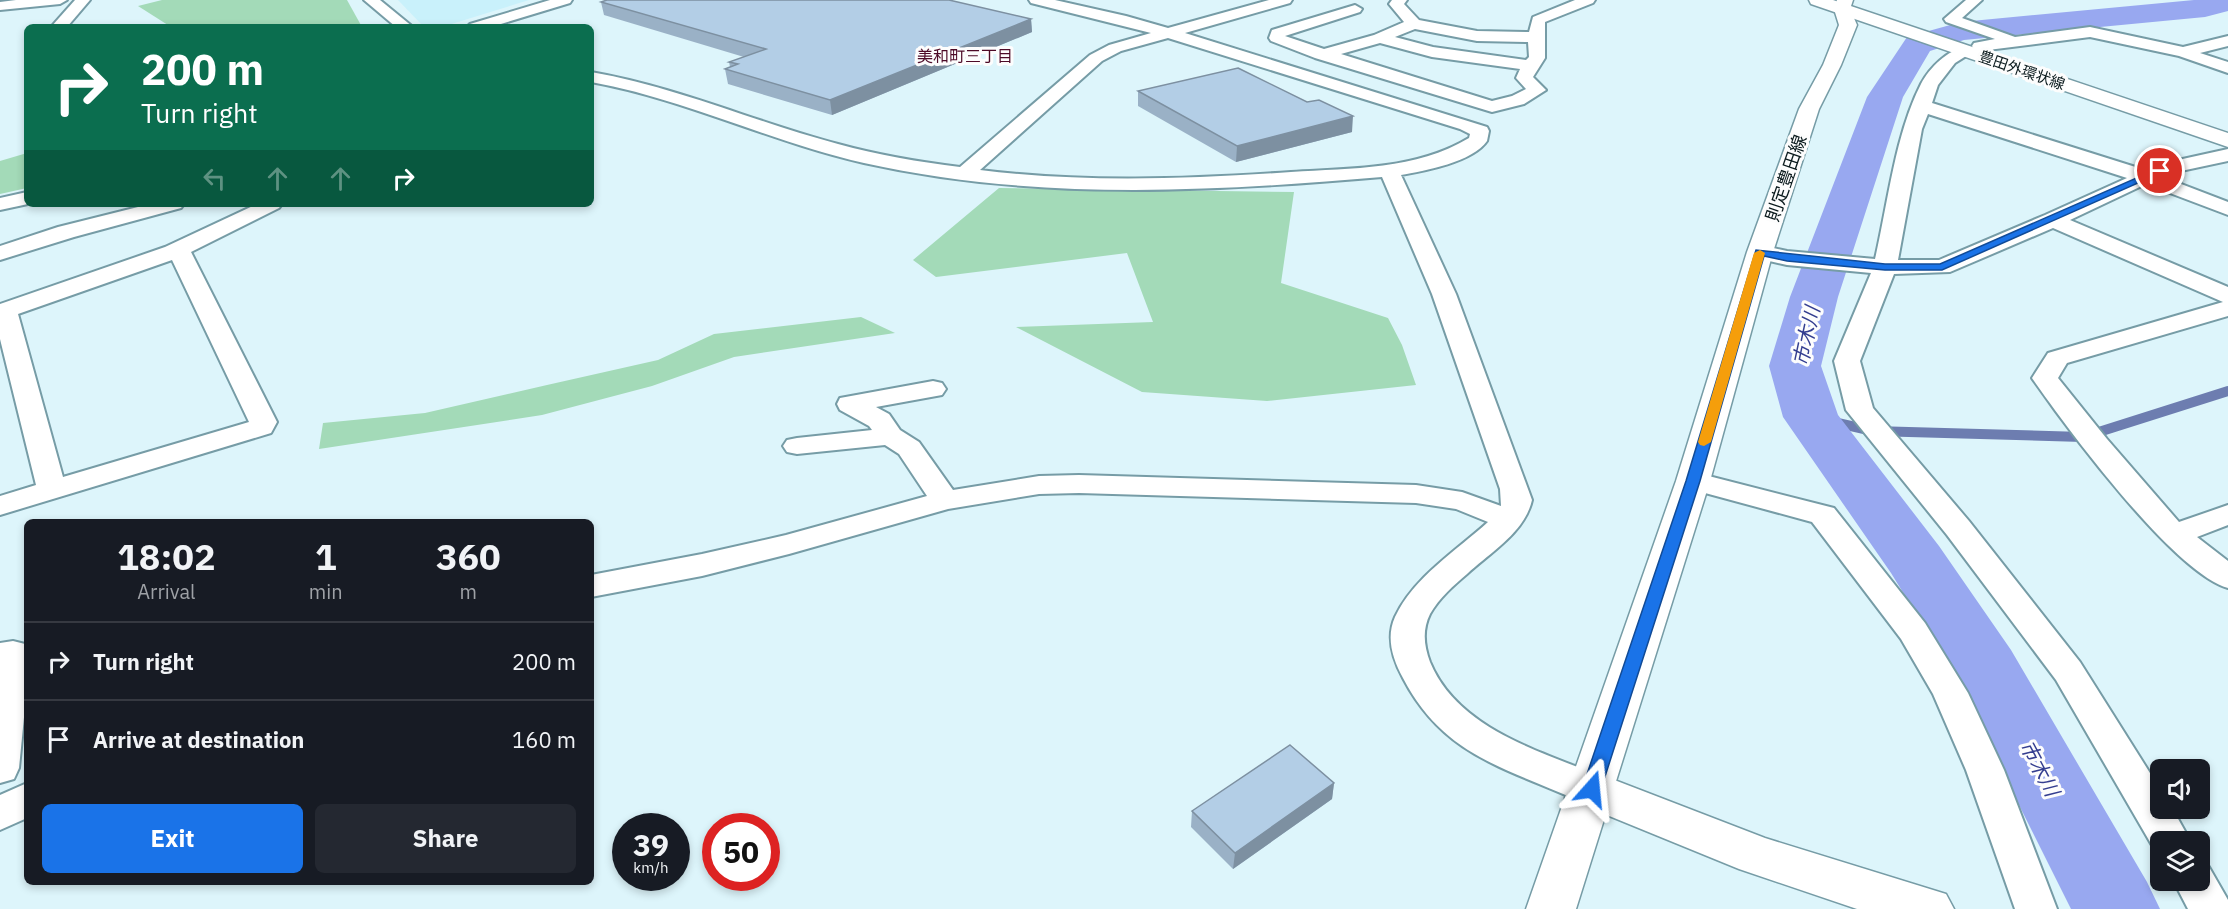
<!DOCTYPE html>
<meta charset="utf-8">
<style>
body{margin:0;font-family:"IBM Plex Sans","Noto Sans JP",sans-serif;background:#242831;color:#f1f3f6;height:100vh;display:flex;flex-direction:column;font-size:22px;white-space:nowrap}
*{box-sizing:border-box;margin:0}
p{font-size:20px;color:#9ea1a6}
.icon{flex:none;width:33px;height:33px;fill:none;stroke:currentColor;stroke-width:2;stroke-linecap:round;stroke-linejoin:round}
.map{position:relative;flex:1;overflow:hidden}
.details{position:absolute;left:24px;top:519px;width:570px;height:366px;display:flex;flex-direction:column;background:#171b24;border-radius:9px;box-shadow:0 3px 9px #0003}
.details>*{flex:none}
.guide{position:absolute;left:24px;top:24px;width:570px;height:183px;border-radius:9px;box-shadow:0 3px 9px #0003;background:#0b6e4f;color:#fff;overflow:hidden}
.buttons{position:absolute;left:2150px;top:759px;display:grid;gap:12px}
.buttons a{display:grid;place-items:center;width:60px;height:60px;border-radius:9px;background:#171b24;box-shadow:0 3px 9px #0003;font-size:30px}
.speed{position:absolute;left:612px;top:813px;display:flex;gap:12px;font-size:30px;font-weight:700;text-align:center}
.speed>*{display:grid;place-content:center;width:78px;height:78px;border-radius:50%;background:#171b24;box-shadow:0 3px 9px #0003;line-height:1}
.speed small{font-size:15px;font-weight:400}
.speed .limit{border:9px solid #d22;background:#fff;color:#111}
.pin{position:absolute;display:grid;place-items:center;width:51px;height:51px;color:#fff;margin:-26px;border:3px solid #fff;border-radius:50%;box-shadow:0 2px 6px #0007}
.me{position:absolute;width:66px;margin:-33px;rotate:18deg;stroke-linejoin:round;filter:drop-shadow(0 0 4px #0008)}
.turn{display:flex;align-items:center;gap:21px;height:126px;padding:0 18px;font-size:27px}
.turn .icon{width:78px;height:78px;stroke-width:2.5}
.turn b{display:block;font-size:42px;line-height:51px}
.lanes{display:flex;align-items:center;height:57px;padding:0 18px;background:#0003;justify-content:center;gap:30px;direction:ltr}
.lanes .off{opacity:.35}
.eta{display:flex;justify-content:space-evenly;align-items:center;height:102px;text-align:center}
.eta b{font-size:36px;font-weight:800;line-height:42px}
.cta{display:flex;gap:12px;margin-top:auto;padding:12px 18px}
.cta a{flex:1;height:69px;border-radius:9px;background:#1a73e8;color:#fff;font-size:24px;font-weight:800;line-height:69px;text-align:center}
.cta a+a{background:#242831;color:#f1f3f6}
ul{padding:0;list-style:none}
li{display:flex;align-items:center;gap:18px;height:78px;padding:0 18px;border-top:2px solid #363941}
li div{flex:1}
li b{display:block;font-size:22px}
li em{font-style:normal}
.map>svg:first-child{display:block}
</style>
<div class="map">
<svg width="2228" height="909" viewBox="0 0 2228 909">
<rect width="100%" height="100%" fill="#ddf5fb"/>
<polygon fill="#c9f1fb" points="398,0 529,0 445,26 423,26"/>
<g fill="#a3dab8">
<polygon points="162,0 347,0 362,27 171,27 138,6"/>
<polygon points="27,153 27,188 0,194 0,161"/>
<polygon points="999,188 1294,192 1281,283 1388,318 1402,345 1416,385 1267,401 1142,392 1016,327 1153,322 1127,253 936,277 913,260"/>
<polygon points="861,317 895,333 734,357 652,386 542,415 319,449 323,423 425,413 547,385 658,360 714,334"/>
</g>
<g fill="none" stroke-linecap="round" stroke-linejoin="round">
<polyline stroke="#6d7db0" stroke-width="10" points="1811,417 1873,431 2083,437 2228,391"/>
<polygon fill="#98a8f0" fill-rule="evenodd" points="2194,0 2228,0 2228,11 2205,17 1964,40 1930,51 1903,97 1838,297 1821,366 1838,415 1939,546 2011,650 2147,882 2160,909 2071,909 1954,675 1891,573 1783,417 1769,366 1790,297 1867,97 1907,37 1961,22"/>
<g stroke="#769ca6" stroke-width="4">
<g id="minor">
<polygon points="16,0 67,0 60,4 0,10 0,2"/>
<polygon points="75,0 90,0 67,27 51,27"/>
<polygon points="364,0 380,0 413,27 396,27"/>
<polygon points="550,0 572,0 570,3 491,27 467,27 470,24"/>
<path d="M 1029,0 L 1055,0 L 1126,16 L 1168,28 L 1269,0 L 1292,0 L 1290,3 L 1185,33 L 1487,127 L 1489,131 L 1487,141 C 1473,162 1424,171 1401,175 L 1456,294 L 1532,500 C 1525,532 1491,552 1467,574 C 1454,585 1439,598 1430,614 C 1422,630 1424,646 1430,662 C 1458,730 1543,752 1605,778 L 1610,789 L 1605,800 L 1591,805 L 1577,800 C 1503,767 1443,755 1403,678 C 1392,658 1386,637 1395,617 C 1414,577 1456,551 1488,522 L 1456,509 L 1416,503 L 1079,493 L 1039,494 L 948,509 L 789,554 L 702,576 L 591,597 L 591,575 L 702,554 L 786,535 L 927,496 L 899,454 L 885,445 L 797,454 L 787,452 L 783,446 L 787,440 L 797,438 L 872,430 L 869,426 L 840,410 L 837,404 L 840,398 L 933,381 L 942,383 L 946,389 L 942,395 L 876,407 L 889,414 L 900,430 L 919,442 L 953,490 L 1039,476 L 1079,475 L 1416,485 L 1462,492 L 1501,506 L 1500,489 L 1432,294 L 1382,177 C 1209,192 1034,201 864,163 C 771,142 685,99 591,82 L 591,72 C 677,87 755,122 838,144 C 878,155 919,162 960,167 L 1090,55 L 1109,45 L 1151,33 L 1031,3 ZM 1168,38 L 1460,129 L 1470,134 L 1469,138 C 1416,170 1352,168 1291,172 C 1188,179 1083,183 980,170 L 1102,61 L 1121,51 Z"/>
<path d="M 1392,0 L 1407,0 L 1404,4 L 1419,20 L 1477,31 L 1529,32 L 1533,17 L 1575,0 L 1595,0 L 1593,3 L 1545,22 L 1545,58 L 1533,77 L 1546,90 L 1524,104 L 1492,112 L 1315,58 L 1271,41 L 1269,38 L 1272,30 L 1355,5 L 1362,9 L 1360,12 L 1285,36 L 1324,49 L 1374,35 L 1404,22 L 1389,4 ZM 1415,29 L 1477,41 L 1528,42 L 1529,57 L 1526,60 L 1433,47 L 1395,37 ZM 1380,43 L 1432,57 L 1520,69 L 1516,78 L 1526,89 L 1512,96 L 1492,101 L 1341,54 Z"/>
<polygon points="1966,0 1982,0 1962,18 2015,37 2090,27 2183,47 2228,36 2228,46 2200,53 2228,62 2228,73 2179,56 2090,37 1980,51 1974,49 1972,46 1974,43 1995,39 1946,22 1944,19"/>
<path d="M 1966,46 L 1974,51 L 1955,63 L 1938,85 L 1932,103 L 2145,170 L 2169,162 L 2228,149 L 2228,161 L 2181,171 L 2163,177 L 2228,202 L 2228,215 L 2146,184 L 2070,220 L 2228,287 L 2228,316 L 2067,363 L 2058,378 L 2107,439 L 2179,522 L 2228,505 L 2228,525 L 2197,537 L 2228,561 L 2228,588 C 2174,573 2066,427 2032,378 L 2048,353 L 2223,302 L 2053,228 L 1950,272 L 1894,274 L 1860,361 L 1873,408 L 1969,521 L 2080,662 L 2160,789 L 2160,808 L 2172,808 L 2191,842 L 2160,842 L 2160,855 L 2157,854 L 2056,680 L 1947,535 L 1846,410 L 1834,361 L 1871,273 L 1787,265 L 1752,257 L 1749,252 L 1752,247 L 1760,245 L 1787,251 L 1875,259 C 1888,203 1895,135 1921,84 C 1930,67 1947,51 1966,46 ZM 1928,114 L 2127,178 L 2045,215 L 1939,260 L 1898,260 L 1922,129 Z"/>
<polygon points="27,192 28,204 0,210 0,198"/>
<polygon points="150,204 184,204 181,208 74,237 0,260 0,246 58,227"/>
<path d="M 257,204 L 282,204 L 279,208 L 191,252 L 277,422 L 271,433 L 0,515 L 0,496 L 36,485 L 0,339 L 0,304 L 165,247 ZM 172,260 L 249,422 L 63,477 L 18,314 Z"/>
<polygon points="1693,472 1834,508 1925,623 1968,693 2004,770 2057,909 2015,909 1966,770 1933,694 1901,639 1812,522 1683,487 1678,481 1683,475"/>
<polygon points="13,641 25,644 27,647 27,687 19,768 14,779 0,783 0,643"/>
<polygon points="27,783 27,818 0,830 0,795"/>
<polygon points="2199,864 2209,867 2228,900 2228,909 2188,909 2173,880 2199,880"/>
</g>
</g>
<g stroke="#769ca6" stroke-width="3">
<g id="tertiary">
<polygon points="1809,0 1833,0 2228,133 2228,147 1811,4"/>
<polygon points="1591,771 1765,838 1946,894 1954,909 1857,909 1739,869 1575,802 1568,789 1575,776"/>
</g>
</g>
<g stroke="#769ca6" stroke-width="3">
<polygon id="secondary" points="1837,0 1853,0 1850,9 1857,25 1841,65 1819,109 1773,252 1710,481 1576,909 1526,909 1676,481 1747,252 1799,109 1823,65 1839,25 1834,9"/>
</g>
<use href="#minor" fill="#fff" fill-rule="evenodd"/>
<use href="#tertiary" fill="#fff" fill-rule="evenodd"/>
<use href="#secondary" fill="#fff" fill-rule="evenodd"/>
</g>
<g fill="#9ab1c6">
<polygon points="601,2 1031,19 1032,32 832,115 728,84 725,69 730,67 729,62 744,57 604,15"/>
<polygon points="1138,91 1352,132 1236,162 1138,106"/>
<polygon points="1334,783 1332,799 1233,869 1191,827 1192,811"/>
</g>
<g fill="#7d90a1">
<polygon points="1031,19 1032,32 832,115 830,100"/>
<polygon points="1353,116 1352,132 1236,162 1237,146"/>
<polygon points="1334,783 1332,799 1233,869 1235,853"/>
</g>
<g fill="#b3cee6" stroke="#7d90a1" stroke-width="1.5">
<polygon points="607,0 949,0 1031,19 830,100 725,69 738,64 729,62 766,49 601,2"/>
<polygon points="1238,68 1307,102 1319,100 1353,116 1237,146 1138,91"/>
<polygon points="1290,745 1334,783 1235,853 1192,811"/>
</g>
<polygon fill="#1a73e8" stroke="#114b97" stroke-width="1.5" points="2157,169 2165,171 1942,270 1885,270 1787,261 1764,256 1700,481 1601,789 1598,795 1592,797 1585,795 1582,789 1686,481 1756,250 1885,264 1940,264"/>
<polygon fill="#f59e0b" points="1760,250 1765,253 1711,442 1704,446 1700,445 1698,442 1754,253"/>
<g text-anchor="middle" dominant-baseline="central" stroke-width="6" stroke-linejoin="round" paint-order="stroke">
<g font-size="15" fill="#09191c" stroke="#fdfdfd">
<text transform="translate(2022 70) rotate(19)">豊田外環状線</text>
</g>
<g font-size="16" fill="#4d0a27" stroke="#fdfdfd">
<text x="965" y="56">美和町三丁目</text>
</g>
<g font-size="18" fill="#09191c" stroke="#fdfdfd">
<text transform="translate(1786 178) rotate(-71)">則定豊田線</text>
</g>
<g font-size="20" font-style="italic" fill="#343e90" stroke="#fdfdfd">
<text transform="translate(1806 336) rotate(-78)">市木川</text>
<text transform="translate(2040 768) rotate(62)">市木川</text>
</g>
</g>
</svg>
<div class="buttons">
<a><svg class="icon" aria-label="sound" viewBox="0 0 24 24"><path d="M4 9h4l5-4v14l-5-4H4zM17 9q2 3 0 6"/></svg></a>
<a><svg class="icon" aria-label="layers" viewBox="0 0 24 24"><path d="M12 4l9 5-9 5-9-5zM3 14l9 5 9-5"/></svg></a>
</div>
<div class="speed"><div>39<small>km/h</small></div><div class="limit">50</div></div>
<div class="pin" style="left:2160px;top:171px;background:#d93025"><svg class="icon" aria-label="arrive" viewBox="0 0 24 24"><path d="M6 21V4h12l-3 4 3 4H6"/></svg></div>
<svg class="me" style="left:1592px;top:789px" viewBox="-20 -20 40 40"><path d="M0-17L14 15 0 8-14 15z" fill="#1a73e8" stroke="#fff" stroke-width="4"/></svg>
<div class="guide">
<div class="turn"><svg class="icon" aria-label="right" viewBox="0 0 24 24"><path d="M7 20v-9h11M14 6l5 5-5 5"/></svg><div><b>200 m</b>Turn right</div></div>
<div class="lanes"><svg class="icon off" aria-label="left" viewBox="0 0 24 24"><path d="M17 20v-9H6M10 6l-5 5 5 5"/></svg><svg class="icon off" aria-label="ahead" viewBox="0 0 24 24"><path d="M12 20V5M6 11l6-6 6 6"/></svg><svg class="icon off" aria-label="ahead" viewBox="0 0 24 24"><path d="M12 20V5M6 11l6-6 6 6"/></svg><svg class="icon" aria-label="right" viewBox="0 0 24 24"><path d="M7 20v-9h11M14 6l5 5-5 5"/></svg></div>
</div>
<section class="details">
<div class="eta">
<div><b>18:02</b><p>Arrival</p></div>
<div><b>1</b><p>min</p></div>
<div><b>360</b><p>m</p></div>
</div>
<ul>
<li><svg class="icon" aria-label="right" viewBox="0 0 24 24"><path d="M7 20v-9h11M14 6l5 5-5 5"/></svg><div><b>Turn right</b></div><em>200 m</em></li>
<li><svg class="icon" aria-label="arrive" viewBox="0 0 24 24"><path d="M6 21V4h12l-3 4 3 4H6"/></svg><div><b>Arrive at destination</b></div><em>160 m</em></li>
</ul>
<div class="cta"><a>Exit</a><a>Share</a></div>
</section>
</div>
